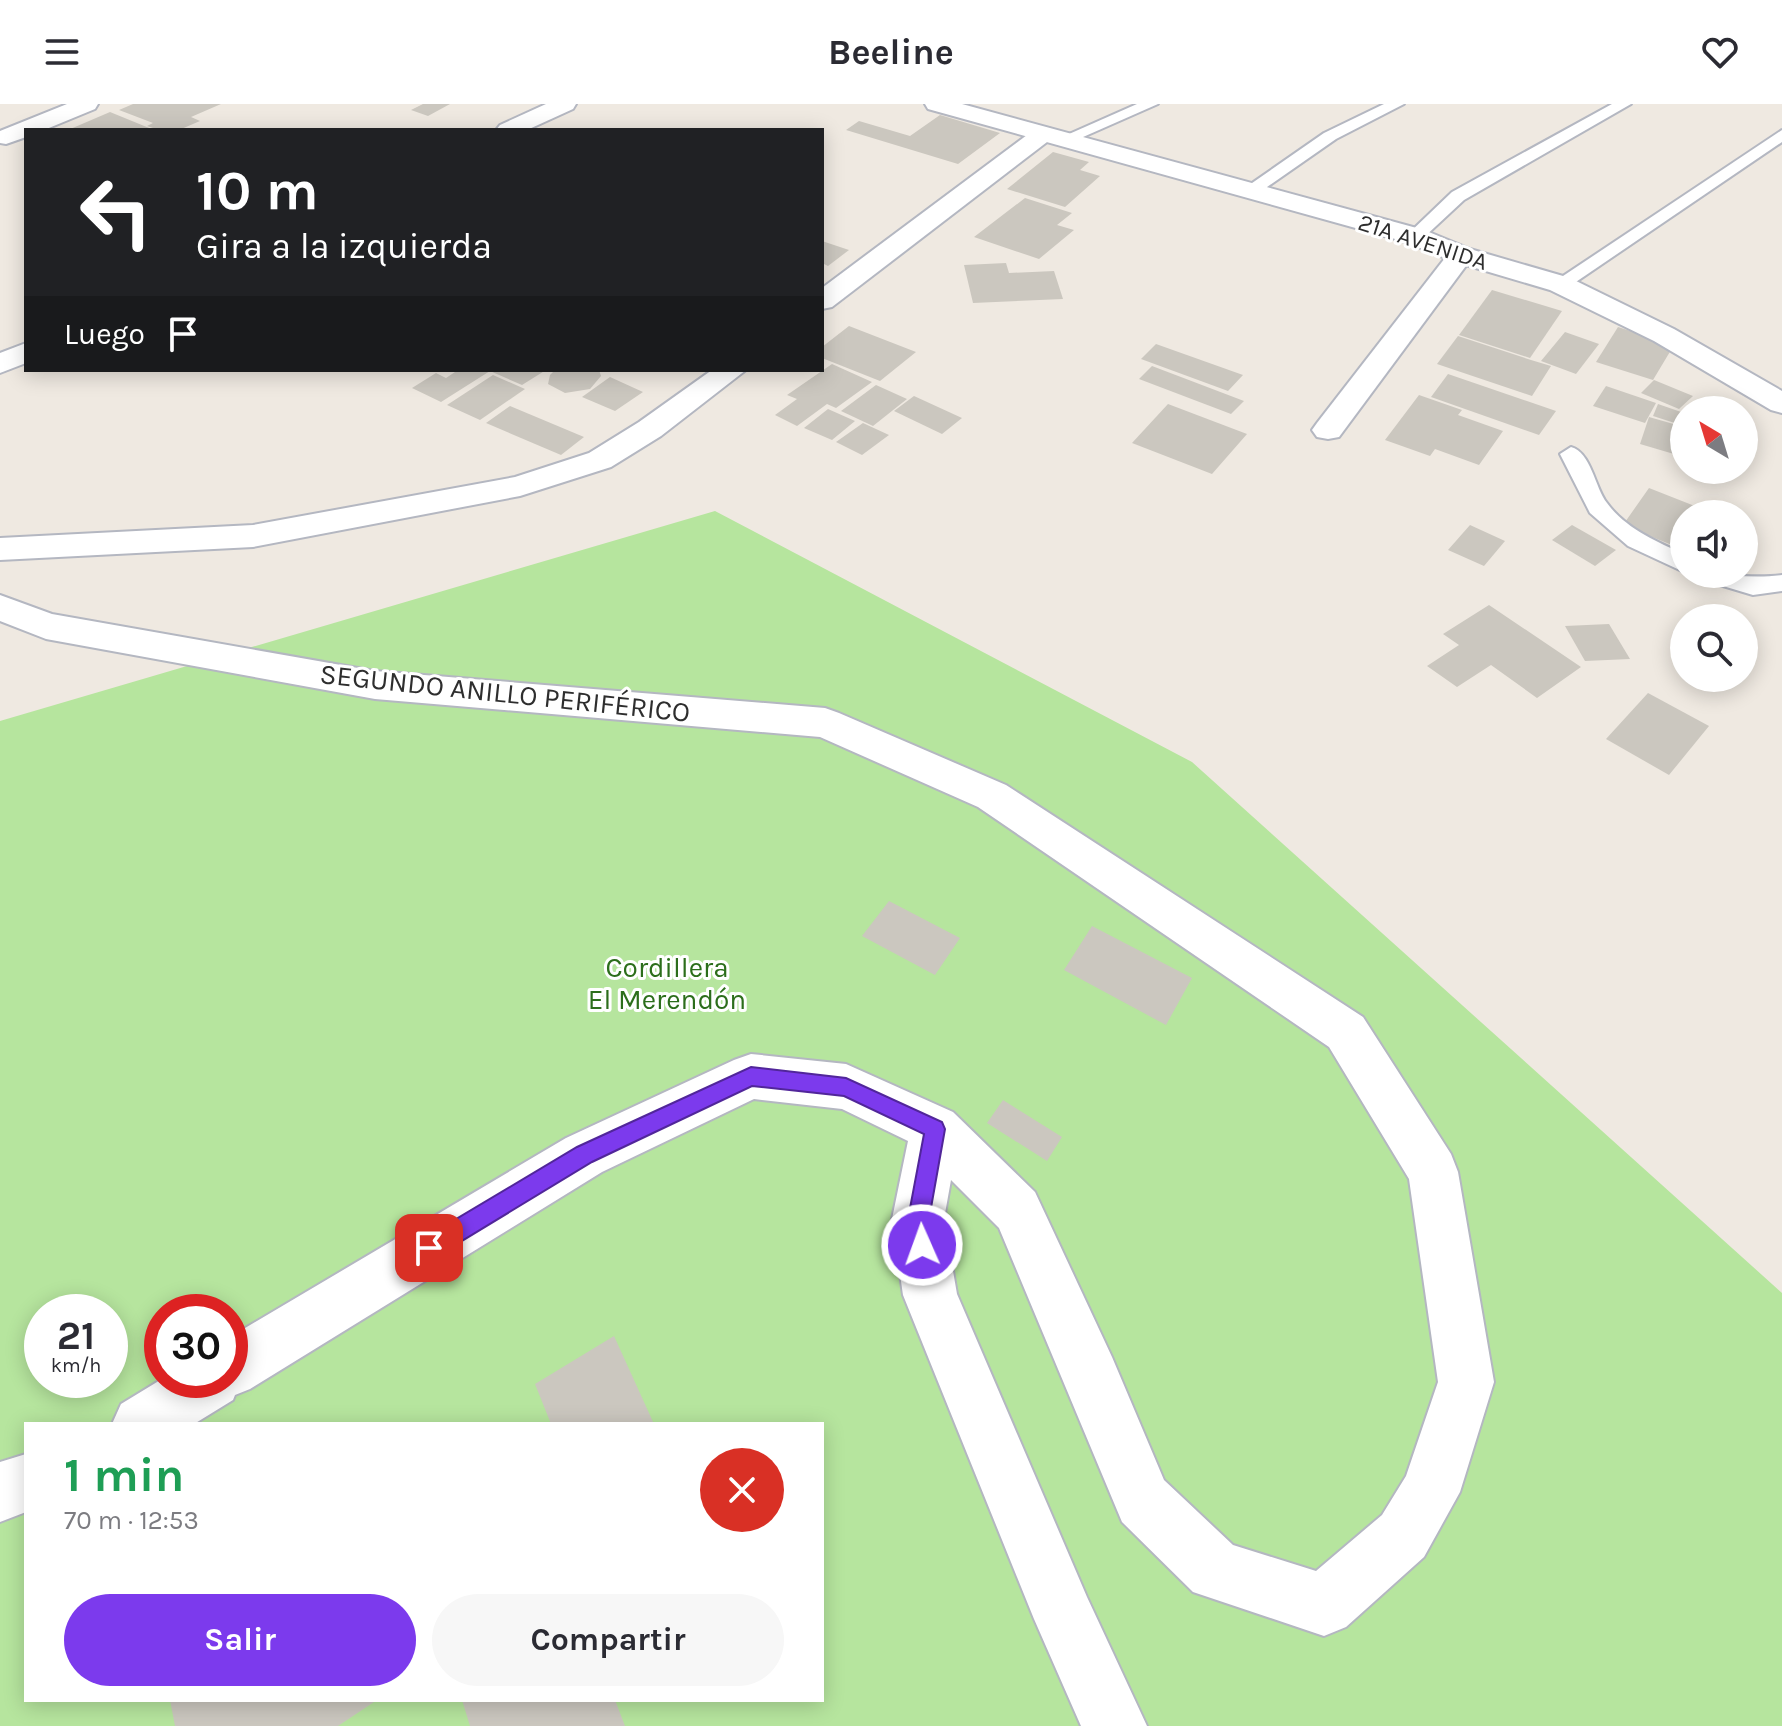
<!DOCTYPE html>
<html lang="es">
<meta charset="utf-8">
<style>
body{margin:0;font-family:Karla,sans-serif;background:#f7f7f7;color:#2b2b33;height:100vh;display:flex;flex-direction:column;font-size:30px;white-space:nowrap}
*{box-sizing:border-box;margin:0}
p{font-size:26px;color:#7c7c81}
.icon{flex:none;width:44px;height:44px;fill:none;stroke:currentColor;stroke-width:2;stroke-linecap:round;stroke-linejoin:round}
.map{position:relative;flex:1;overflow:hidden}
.panel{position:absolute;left:24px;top:1318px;width:800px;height:280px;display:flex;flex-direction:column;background:#fff;border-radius:0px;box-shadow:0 4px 20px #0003}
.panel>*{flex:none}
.top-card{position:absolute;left:24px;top:24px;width:800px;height:244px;border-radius:0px;box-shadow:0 4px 20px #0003;background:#202124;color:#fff;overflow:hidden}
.needle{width:52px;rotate:322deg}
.fabs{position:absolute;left:1670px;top:292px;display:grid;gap:16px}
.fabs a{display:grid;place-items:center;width:88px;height:88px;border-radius:50%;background:#fff;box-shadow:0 4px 20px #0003;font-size:40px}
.speed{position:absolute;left:24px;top:1190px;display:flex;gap:16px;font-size:40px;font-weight:700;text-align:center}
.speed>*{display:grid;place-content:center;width:104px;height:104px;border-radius:50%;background:#fff;box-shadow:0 4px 20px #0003;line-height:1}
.speed small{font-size:20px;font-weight:400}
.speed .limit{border:12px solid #d22;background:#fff;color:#111}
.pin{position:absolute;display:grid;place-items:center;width:68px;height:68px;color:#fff;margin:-34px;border-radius:16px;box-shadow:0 4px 12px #0006}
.me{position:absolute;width:88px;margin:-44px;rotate:358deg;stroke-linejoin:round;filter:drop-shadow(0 0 6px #0008)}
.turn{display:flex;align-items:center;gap:28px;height:168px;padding:0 40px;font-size:36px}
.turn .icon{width:104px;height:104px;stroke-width:2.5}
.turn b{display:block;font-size:56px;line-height:68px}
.then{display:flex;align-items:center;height:76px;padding:0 40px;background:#0003;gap:16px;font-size:30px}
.round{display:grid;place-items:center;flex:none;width:84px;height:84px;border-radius:42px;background:#f7f7f7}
.headline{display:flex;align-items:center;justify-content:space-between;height:136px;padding:0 40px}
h1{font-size:48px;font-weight:700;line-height:60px;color:#1e9e55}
.button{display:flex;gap:16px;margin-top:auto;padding:16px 40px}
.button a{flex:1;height:92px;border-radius:48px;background:#7c3aed;color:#fff;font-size:32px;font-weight:700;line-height:92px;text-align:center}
.button a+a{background:#f7f7f7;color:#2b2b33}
header{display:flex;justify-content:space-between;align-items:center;height:104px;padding:0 40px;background:#fff;font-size:36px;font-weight:700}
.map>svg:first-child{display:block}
</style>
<header><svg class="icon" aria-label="menu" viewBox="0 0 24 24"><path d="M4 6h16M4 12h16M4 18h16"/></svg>Beeline<svg class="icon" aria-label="heart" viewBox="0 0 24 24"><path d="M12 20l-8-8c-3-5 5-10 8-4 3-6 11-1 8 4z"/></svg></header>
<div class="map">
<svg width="1782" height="1622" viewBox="0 0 1782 1622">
<rect width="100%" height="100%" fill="#efe9e1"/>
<path fill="#b6e59e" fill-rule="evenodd" d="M 715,407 L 1192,658 L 1782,1189 L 1782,1622 L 0,1622 L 0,617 ZM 42,1208 L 110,1208 L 110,1276 L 42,1276 ZM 162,1208 L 230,1208 L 230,1276 L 162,1276 ZM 26,1320 L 822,1320 L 822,1596 L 26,1596 Z"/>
<g fill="#cbc7bf">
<polygon points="133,0 221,0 191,13 200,17 179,26 159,26 147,22 153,19 119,6"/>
<polygon points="423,0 450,0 428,12 411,6"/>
<polygon points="110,8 154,26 68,26"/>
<polygon points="940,11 1000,29 958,60 846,26 859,17 910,32"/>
<polygon points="1053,48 1089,58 1080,66 1100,72 1065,103 1007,85"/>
<polygon points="1025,94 1072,109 1057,121 1074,126 1039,155 974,133"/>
<polygon points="822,137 849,146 828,162 822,159"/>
<polygon points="1006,159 1009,169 1054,167 1063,195 973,199 964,161"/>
<polygon points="1492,186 1562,207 1530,254 1459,231"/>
<polygon points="849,222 916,248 880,277 822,254 822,243"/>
<polygon points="1618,223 1674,241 1653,276 1596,258"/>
<polygon points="1565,228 1599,240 1576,270 1541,257"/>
<polygon points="1458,232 1531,256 1551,262 1532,292 1437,260"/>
<polygon points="1156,240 1243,271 1228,287 1141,255"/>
<polygon points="832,260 872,278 836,304 827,300 797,322 775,311 797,295 787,291"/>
<polygon points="1152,262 1244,297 1231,310 1139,275"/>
<polygon points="458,266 546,266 522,281 490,267 441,298 412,284 436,269 446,274"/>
<polygon points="555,266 599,266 601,272 590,285 565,289 548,280 550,271"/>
<polygon points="1448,270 1556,307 1539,331 1431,293"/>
<polygon points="493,271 525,285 480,316 447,301"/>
<polygon points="610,273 643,288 615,307 582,293"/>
<polygon points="1654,276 1693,292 1679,305 1641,289"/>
<polygon points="876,281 907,295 873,322 841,307"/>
<polygon points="1606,282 1656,299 1645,319 1593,302"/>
<polygon points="1419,291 1462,306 1458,311 1503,327 1479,361 1435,345 1430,352 1385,336"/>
<polygon points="914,292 962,314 942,330 894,307"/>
<polygon points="1168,300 1247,330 1212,370 1132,339"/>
<polygon points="1658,300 1684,309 1684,322 1653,312"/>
<polygon points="510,302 584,333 561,351 486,319"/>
<polygon points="828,305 855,317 832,336 804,324"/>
<polygon points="1649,313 1684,323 1684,353 1640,340"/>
<polygon points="863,319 889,331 862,351 836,338"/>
<polygon points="1649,384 1715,410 1684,410 1684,446 1623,421"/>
<polygon points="1470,421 1505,437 1484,462 1448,446"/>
<polygon points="1572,421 1616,446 1595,462 1552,436"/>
<polygon points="1489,501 1581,563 1537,594 1491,561 1457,583 1427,562 1459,541 1443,530"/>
<polygon points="1609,520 1630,555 1585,557 1565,522"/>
<polygon points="1648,589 1709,622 1669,671 1606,635"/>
<polygon points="889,797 960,834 935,871 862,832"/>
<polygon points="1092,822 1192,874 1166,921 1064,866"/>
<polygon points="1003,996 1062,1033 1047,1057 987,1019"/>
<polygon points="614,1232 654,1320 551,1320 535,1280"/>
<polygon points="170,1596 377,1596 338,1622 175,1622"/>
<polygon points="462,1596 615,1596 625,1622 470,1622"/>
</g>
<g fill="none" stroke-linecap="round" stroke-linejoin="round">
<g stroke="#b4b7c1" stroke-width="4">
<g id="lane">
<polygon points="1137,0 1158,0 1074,37 1068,39 1060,34"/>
<polygon points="1384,0 1404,0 1336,35 1257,90 1251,91 1242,86 1324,29"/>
<polygon points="1612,0 1631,0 1464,96 1421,136 1409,136 1406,132 1452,88"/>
<polygon points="1782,26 1782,38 1567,184 1553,184 1551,180"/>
<path d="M 1571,343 C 1591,348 1595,384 1607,399 C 1625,424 1657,438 1684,450 L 1684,468 L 1628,442 L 1590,409 L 1560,350 Z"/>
<path d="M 1699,470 C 1728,470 1754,475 1782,471 L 1782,487 L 1753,491 L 1703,476 Z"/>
</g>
</g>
<g stroke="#b4b7c1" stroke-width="4">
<g id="street">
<polygon points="67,0 98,0 95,5 44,26 26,26 26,33 6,40 0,39 0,27"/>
<polygon points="546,0 576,0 573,5 527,26 496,26 500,21"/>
<polygon points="1043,23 1051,25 1055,30 1051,35 832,203 822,205 822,184 1035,25"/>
<polygon points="1461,143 1470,145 1474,151 1339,333 1328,335 1317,333 1312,326 1317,319 1452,145"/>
<polygon points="26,239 26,259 0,269 0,249"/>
<polygon points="712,266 746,266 661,332 611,363 520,392 253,443 0,456 0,434 253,421 515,373 589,349 639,318"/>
<polygon points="0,491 52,510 375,567 825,604 839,609 1006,681 1363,913 1451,1050 1458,1068 1494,1278 1460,1388 1424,1453 1346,1523 1324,1532 1193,1488 1122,1418 999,1124 951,1076 944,1115 957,1190 1087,1493 1147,1622 1081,1622 1034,1515 903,1191 892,1115 908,1037 842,1005 754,995 602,1068 250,1285 235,1291 233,1296 194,1320 112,1320 121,1300 162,1275 230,1276 230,1233 566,1034 734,956 751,950 846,960 953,1008 1035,1088 1112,1253 1164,1376 1233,1441 1316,1467 1382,1411 1406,1372 1438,1278 1409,1075 1329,943 978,703 820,633 375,595 46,535 0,517"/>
<polygon points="26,1350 26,1408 0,1418 0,1358"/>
</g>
</g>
<g stroke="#b4b7c1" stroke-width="4">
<polygon id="secondary" points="925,0 962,0 1424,126 1470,145 1570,174 1674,225 1782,287 1782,309 1771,306 1654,237 1550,186 1452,157 1406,138 928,5"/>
</g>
<use href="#lane" fill="#fff" fill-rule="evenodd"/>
<use href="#street" fill="#fff" fill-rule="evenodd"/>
<use href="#secondary" fill="#fff" fill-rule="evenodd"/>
</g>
<polygon fill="#7c3aed" stroke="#51269a" stroke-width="2" points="751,963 846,974 942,1018 945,1025 929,1115 933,1141 930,1148 922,1151 914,1148 908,1115 924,1030 844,992 752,982 592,1058 437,1152 429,1155 421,1152 418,1144 421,1136 577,1043"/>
<g text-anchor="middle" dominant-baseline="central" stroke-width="6" stroke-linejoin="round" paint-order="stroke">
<g font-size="24" fill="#2e2e2e" stroke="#fff">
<text transform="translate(1423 138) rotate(18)">21A AVENIDA</text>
</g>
<g font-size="28" fill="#2e2e2e" stroke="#fff">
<text transform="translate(505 589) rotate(6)">SEGUNDO ANILLO PERIFÉRICO</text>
</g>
<g font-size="28" fill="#2c6e1b" stroke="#fff">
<text x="667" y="863">Cordillera<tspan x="667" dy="32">El Merendón</tspan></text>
</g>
</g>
</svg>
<div class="fabs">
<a><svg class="needle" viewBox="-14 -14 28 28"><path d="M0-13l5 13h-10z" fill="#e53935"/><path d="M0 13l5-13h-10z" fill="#7c7c81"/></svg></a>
<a><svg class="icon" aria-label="sound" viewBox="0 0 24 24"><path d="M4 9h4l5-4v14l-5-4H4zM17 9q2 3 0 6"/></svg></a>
<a><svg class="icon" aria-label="search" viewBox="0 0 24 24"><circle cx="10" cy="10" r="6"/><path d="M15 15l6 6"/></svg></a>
</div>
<div class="speed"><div>21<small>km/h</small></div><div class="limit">30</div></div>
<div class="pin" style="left:429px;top:1144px;background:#d93025"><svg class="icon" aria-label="arrive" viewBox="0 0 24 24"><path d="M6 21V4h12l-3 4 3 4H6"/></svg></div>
<svg class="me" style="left:922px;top:1141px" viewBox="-20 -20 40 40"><circle r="17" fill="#7c3aed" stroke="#fff" stroke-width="3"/><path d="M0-11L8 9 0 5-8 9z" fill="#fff"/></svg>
<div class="top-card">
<div class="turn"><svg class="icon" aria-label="left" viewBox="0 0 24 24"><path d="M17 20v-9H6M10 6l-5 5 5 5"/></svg><div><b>10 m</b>Gira a la izquierda</div></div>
<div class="then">Luego<svg class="icon" aria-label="arrive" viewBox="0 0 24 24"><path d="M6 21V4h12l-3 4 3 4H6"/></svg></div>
</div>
<section class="panel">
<div class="headline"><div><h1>1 min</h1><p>70 m · 12:53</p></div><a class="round" style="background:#d93025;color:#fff"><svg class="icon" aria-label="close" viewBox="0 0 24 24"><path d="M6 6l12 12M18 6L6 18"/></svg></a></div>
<div class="button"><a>Salir</a><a>Compartir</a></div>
</section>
</div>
